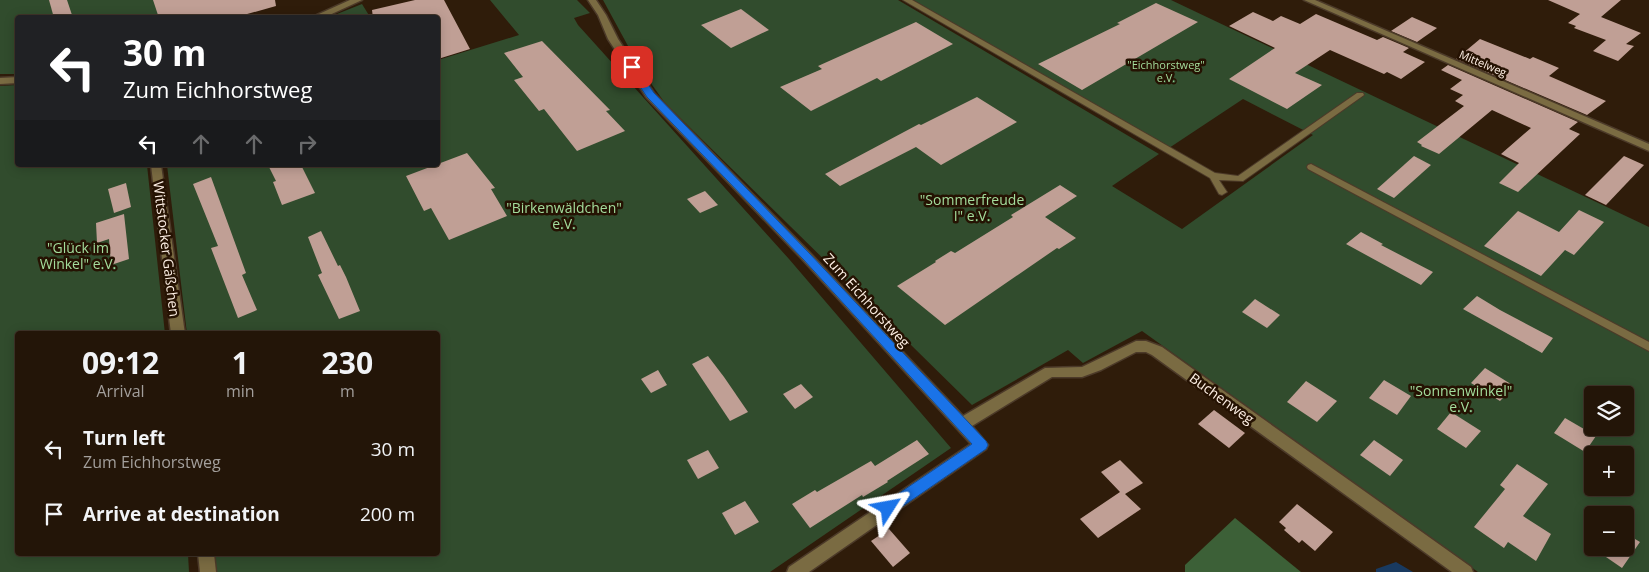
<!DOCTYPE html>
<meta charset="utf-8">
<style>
body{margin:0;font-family:"Open Sans",sans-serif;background:#2b1e12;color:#f1f3f6;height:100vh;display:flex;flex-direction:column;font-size:19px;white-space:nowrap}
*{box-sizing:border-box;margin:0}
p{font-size:16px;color:#a39f9c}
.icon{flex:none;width:28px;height:28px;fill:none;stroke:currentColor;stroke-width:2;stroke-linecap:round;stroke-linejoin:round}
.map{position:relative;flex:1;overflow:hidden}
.details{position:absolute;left:15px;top:331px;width:425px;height:225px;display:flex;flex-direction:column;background:#231508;border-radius:5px;box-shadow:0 2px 12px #0003,0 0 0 1px #403429}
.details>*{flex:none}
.banner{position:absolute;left:15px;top:15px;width:425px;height:152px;border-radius:5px;box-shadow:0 2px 12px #0003,0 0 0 1px #403429;background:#202124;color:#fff;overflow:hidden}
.fabs{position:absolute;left:1584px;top:386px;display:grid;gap:10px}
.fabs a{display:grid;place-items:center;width:50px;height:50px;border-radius:5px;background:#231508;box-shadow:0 2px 12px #0003,0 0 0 1px #403429;font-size:25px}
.pin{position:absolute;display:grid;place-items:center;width:42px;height:42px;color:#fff;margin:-21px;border-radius:10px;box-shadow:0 2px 8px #0006}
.me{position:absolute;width:55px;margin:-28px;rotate:56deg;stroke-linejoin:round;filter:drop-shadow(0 0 4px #0008)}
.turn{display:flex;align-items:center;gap:18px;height:105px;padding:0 25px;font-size:22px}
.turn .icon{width:65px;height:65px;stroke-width:2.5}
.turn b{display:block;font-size:35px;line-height:42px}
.lanes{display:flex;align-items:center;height:48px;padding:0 25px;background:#0003;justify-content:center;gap:25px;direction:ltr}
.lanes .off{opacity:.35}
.eta{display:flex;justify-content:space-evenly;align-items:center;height:85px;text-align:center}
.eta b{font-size:30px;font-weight:700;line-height:35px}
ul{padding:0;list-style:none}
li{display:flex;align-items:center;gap:15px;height:65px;padding:0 25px}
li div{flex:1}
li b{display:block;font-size:19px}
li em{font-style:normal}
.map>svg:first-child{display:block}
</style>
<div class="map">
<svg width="1649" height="572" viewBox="0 0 1649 572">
<rect width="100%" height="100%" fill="#2f1c0a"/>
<g fill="#314c2d" fill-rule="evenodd">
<polygon points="0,0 189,0 196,17 18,18 17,74 0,74"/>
<polygon points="490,0 577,0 590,13 574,18 578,25 789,259 951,448 770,572 214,572 212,554 438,554 438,334 187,334 167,165 438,165 438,60 519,35"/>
<path d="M 603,0 L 898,0 L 1159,154 L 1112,186 L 1182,229 L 1313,135 L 1243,99 L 1169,148 L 913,0 L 1171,0 L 1649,227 L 1649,572 L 1478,572 L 1142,331 L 1083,363 L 1068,350 L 972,405 L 665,103 L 640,68 ZM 1592,395 L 1625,395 L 1625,428 L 1592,428 ZM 1592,455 L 1625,455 L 1625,488 L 1592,488 ZM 1592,515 L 1625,515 L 1625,548 L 1592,548 Z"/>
<polygon points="362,4 370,17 328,17 332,16"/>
<polygon points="17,85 18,165 147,165 165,334 18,334 18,554 188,554 189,572 0,572 0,86"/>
</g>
<polygon fill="#3c6037" points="1235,518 1301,572 1185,572 1185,565"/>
<polygon fill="#193a60" points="1396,562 1413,572 1376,572 1376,569"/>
<g fill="#c09f95">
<polygon points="49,0 67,0 73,18 54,18"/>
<polygon points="153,0 275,0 276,6 233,18 159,18"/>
<polygon points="415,0 444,0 470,49 438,59 438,18 373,18 372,10"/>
<polygon points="1548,0 1621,0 1601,17 1641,33 1626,44 1634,46 1618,61 1593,51 1606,40 1574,28 1576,26 1568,23 1580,14"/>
<polygon points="1156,3 1198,22 1082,90 1038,64 1120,24 1117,23"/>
<polygon points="741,9 769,30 731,48 701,25"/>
<polygon points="1253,12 1273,21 1281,16 1300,24 1316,14 1377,40 1383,37 1409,48 1403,52 1425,62 1401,79 1387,72 1384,74 1330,50 1295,73 1322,85 1287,109 1229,79 1275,48 1229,26"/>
<polygon points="1412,17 1437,28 1417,42 1391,31"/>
<polygon points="916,22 953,44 881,81 877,78 811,111 780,87 822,69 818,66"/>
<polygon points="1480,39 1530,59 1533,57 1559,68 1549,76 1606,101 1587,115 1456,59"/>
<polygon points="542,41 610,110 606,111 625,131 577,151 544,109 539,111 514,80 523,77 504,53"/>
<polygon points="1448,65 1578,122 1569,129 1580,134 1518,192 1499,183 1519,163 1501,154 1531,128 1492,110 1439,154 1421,146 1422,145 1417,142 1464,106 1455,101 1463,95 1450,89 1462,80 1441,70"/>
<polygon points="977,97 1017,122 941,165 916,147 840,186 825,174 919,124 921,125"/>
<polygon points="467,153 495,188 491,189 507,216 449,240 431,208 424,211 406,176"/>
<polygon points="1414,156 1431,165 1394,198 1377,189"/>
<polygon points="1624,156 1644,165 1606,205 1585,195"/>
<polygon points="268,165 301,165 315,193 282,205 273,182 276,181"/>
<polygon points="211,177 246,273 242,275 257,310 238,318 211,248 218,246 193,184"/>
<polygon points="126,183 131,207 114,213 108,189"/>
<polygon points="1060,185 1077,196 1045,217 1076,238 1059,249 1057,248 945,325 897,286 936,262 935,261 951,251 955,253 1013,217 1011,215"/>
<polygon points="705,191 718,205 700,213 687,199"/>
<polygon points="1579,210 1604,222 1574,255 1565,250 1541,276 1484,246 1518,211 1559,232"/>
<polygon points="124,214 129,259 111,265 109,239 97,243 96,223"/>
<polygon points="321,231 338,266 340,265 346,277 360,311 339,319 318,275 322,273 308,237"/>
<polygon points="1361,232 1383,244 1381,245 1433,272 1421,285 1346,244"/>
<polygon points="1477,296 1500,310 1553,338 1542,353 1463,309"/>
<polygon points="1255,299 1280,315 1267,328 1242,312"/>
<polygon points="708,356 724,377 748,412 730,421 692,364"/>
<polygon points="1485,368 1514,386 1500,401 1471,383"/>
<polygon points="658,370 667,385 651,393 641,379"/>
<polygon points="1384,380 1411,396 1397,415 1369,398"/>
<polygon points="1306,381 1337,401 1317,422 1287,402"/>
<polygon points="801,384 813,397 795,409 783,394"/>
<polygon points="1214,410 1245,433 1229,448 1198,424"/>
<polygon points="1451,412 1481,431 1466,448 1437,429"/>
<polygon points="1565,418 1596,436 1585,452 1554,433"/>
<polygon points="917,440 929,454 887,481 888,482 863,497 862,495 810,528 792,504 815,490 817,492 871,461 875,466"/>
<polygon points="1374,440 1403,460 1390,476 1360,455"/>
<polygon points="708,450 719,468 698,479 687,460"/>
<polygon points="1120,460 1143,483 1125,494 1141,509 1098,538 1080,519 1120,492 1101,472"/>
<polygon points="1517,464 1548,484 1523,516 1551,534 1536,561 1508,542 1504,548 1474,527 1505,489 1500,485"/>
<polygon points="745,501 759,522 735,535 722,513"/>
<polygon points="1297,504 1333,532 1315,551 1302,540 1299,543 1284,530 1286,528 1279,522"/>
<polygon points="889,529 910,553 893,567 871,541"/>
<polygon points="1625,533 1640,542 1622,568 1590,546 1592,543 1592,548 1625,548"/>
</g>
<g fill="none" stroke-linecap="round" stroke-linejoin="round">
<g stroke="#4c3a29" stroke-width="2">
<g id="lane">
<polygon points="903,0 912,0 1215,173 1238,176 1357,93 1363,93 1364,95 1243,181 1219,180 1227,192 1222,195 1219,194 1210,178"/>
<polygon points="1311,164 1649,342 1649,351 1308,169 1307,167 1308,165"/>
</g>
</g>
<g stroke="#4c3a29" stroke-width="3">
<g id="street">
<polygon points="350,0 362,0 323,18 310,18"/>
<polygon points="588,0 596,0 606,15 618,39 654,93 810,253 963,416 1045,368 1082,367 1136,341 1146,341 1162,347 1471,567 1473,572 1452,572 1152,355 1146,352 1136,352 1101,370 1082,377 1052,377 972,426 988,445 986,449 809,572 787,572 789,567 971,444 802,259 646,97 608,39 598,15"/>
<polygon points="1304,0 1315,0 1649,144 1649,151"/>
<polygon points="18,77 18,83 0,84 0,78"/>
<polygon points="151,165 161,165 185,334 171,334"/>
<polygon points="198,554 214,554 216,572 200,572"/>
</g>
</g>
<use href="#lane" fill="#7a6b42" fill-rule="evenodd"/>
<use href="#street" fill="#7a6b42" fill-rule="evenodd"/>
</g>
<polygon fill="#1a73e8" stroke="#114b97" points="629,65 635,65 654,93 810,254 986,441 988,445 986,449 893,513 888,515 883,513 881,508 883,504 972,444 803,259 647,97 627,67"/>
<g text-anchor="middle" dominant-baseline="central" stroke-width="5" stroke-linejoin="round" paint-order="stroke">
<g font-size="11" fill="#fdefe4" stroke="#251202">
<text transform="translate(1483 63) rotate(23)">Mittelweg</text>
</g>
<g font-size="11" fill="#a3dd9c" stroke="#251202">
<text x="1166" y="64">"Eichhorstweg"<tspan x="1166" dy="13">e.V.</tspan></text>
</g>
<g font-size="14" fill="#a3dd9c" stroke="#251202">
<text x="972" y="199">"Sommerfreude<tspan x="972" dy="16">I" e.V.</tspan></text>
<text x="564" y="207">"Birkenwäldchen"<tspan x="564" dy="16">e.V.</tspan></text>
<text x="78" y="247">"Glück im<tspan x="78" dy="16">Winkel" e.V.</tspan></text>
<text x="1461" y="390">"Sonnenwinkel"<tspan x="1461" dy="16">e.V.</tspan></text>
</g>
<g font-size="14" fill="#fdefe4" stroke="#251202">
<text transform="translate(167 249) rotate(83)">Wittstocker Gäßchen</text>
<text transform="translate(867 300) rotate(48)">Zum Eichhorstweg</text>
<text transform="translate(1222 398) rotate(36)">Buchenweg</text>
</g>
</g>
</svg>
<div class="fabs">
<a><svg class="icon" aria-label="layers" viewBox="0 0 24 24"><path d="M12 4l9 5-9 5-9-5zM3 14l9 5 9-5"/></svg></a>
<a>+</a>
<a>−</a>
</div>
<div class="pin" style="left:632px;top:67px;background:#d93025"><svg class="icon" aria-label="arrive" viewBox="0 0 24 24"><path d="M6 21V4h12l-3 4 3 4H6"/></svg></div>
<svg class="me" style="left:888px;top:508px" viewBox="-20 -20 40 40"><path d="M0-17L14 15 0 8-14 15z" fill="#1a73e8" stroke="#fff" stroke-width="4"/></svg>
<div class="banner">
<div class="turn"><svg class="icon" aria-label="left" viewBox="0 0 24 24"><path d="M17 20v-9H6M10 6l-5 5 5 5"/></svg><div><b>30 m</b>Zum Eichhorstweg</div></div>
<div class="lanes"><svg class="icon" aria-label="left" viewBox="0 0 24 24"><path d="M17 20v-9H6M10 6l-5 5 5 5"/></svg><svg class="icon off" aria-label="ahead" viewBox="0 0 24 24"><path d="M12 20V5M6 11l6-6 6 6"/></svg><svg class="icon off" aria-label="ahead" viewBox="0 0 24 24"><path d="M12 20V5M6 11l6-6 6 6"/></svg><svg class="icon off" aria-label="right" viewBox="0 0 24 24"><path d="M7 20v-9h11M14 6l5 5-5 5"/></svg></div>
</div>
<section class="details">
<div class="eta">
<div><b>09:12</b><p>Arrival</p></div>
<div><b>1</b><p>min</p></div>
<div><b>230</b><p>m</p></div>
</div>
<ul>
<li><svg class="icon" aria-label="left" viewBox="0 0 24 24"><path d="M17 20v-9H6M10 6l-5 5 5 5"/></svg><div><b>Turn left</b><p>Zum Eichhorstweg</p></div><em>30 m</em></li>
<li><svg class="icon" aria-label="arrive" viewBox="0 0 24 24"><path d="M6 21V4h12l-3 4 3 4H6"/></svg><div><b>Arrive at destination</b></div><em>200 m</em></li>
</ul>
</section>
</div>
